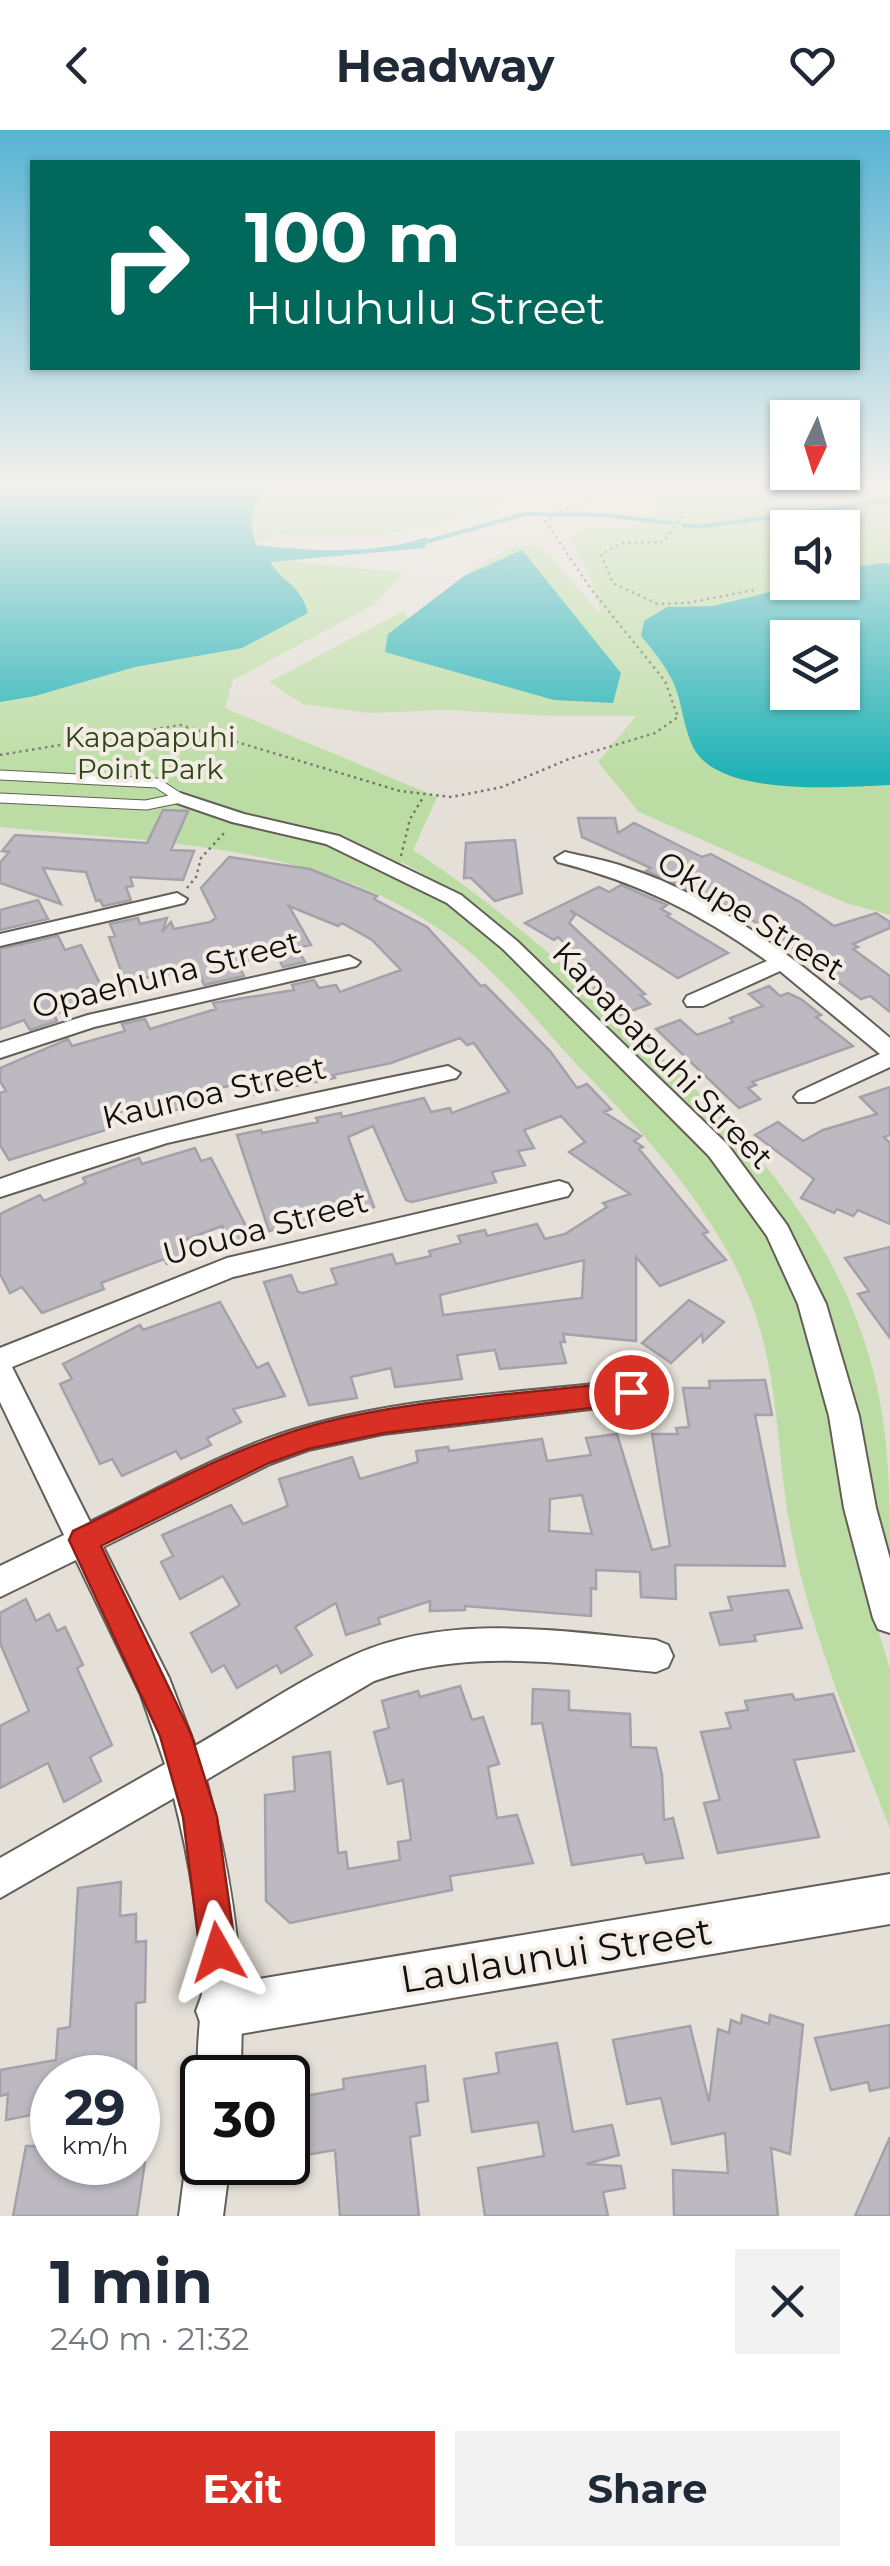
<!DOCTYPE html>
<meta charset="utf-8">
<style>
body{margin:0;font-family:Montserrat,sans-serif;background:#f2f2f3;color:#1f2937;height:100vh;display:flex;flex-direction:column;font-size:38px;white-space:nowrap}
*{box-sizing:border-box;margin:0}
p{font-size:32px;color:#747a83}
.icon{flex:none;width:55px;height:55px;fill:none;stroke:currentColor;stroke-width:2;stroke-linecap:round;stroke-linejoin:round}
.map{position:relative;height:2086px;overflow:hidden}
.drawer{display:flex;flex-direction:column;background:#fff;flex:1}
.drawer>*{flex:none}
.banner{position:absolute;left:30px;top:30px;width:830px;height:210px;border-radius:0px;box-shadow:0 2px 8px #0004;background:#00695c;color:#fff;overflow:hidden}
.needle{width:65px;rotate:184deg}
.controls{position:absolute;left:770px;top:270px;display:grid;gap:20px}
.controls a{display:grid;place-items:center;width:90px;height:90px;border-radius:0px;background:#fff;box-shadow:0 2px 8px #0004;font-size:50px}
.speed{position:absolute;left:30px;top:1925px;display:flex;gap:20px;font-size:50px;font-weight:700;text-align:center}
.speed>*{display:grid;place-content:center;width:130px;height:130px;border-radius:50%;background:#fff;box-shadow:0 2px 8px #0004;line-height:1}
.speed small{font-size:25px;font-weight:400}
.speed .limit{border:5px solid #111;border-radius:15px;background:#fff;color:#111}
.pin{position:absolute;display:grid;place-items:center;width:85px;height:85px;color:#fff;margin:-42px;border:5px solid #fff;border-radius:50%;box-shadow:0 2px 10px #0007}
.me{position:absolute;width:110px;margin:-55px;rotate:354deg;stroke-linejoin:round;filter:drop-shadow(0 0 8px #0008)}
.turn{display:flex;align-items:center;gap:35px;height:210px;padding:0 50px;font-size:45px}
.turn .icon{width:130px;height:130px;stroke-width:2.5}
.turn b{display:block;font-size:70px;line-height:85px}
.round{display:grid;place-items:center;flex:none;width:105px;height:105px;border-radius:0px;background:#f2f2f3}
.overview{display:flex;align-items:center;justify-content:space-between;height:170px;padding:0 50px}
h1{font-size:60px;font-weight:700;line-height:75px}
.primary-button{display:flex;gap:20px;margin-top:auto;padding:20px 50px}
.primary-button a{flex:1;height:115px;border-radius:0px;background:#d93025;color:#fff;font-size:40px;font-weight:700;line-height:115px;text-align:center}
.primary-button a+a{background:#f2f2f3;color:#1f2937}
header{display:flex;justify-content:space-between;align-items:center;height:130px;padding:0 50px;background:#fff;font-size:45px;font-weight:700}
.map>svg:first-child{display:block}
</style>
<header><svg class="icon" aria-label="back" viewBox="0 0 24 24"><path d="M15 5l-7 7 7 7"/></svg>Headway<svg class="icon" aria-label="heart" viewBox="0 0 24 24"><path d="M12 20l-8-8c-3-5 5-10 8-4 3-6 11-1 8 4z"/></svg></header>
<div class="map">
<svg width="890" height="2086" viewBox="0 0 890 2086">
<rect width="100%" height="100%" fill="#e4dfd7"/>
<g fill="#bbdda3" fill-rule="evenodd">
<polygon points="256,355 583,355 564,368 509,370 434,395 385,404 280,405 233,417"/>
<path d="M 633,355 L 890,355 L 890,785 L 846,773 L 639,682 L 598,632 L 636,586 L 554,586 L 447,580 L 368,583 L 303,574 L 269,552 L 403,481 L 413,493 L 490,439 L 464,446 C 488,430 517,405 546,420 L 602,486 L 590,449 L 570,407 L 588,397 L 630,398 L 660,379 ZM 788,398 L 842,398 L 842,452 L 788,452 ZM 788,508 L 842,508 L 842,562 L 788,562 Z"/>
<path d="M 237,425 L 404,443 L 373,475 L 233,550 L 225,578 L 437,667 L 413,720 C 495,774 566,836 637,903 C 732,993 818,1078 862,1204 C 890,1284 890,1354 890,1437 C 864,1316 846,1190 779,1083 C 733,1010 664,953 603,894 C 538,831 483,776 402,732 L 388,741 L 449,773 L 501,816 L 709,1023 L 769,1105 L 792,1152 L 835,1300 L 859,1437 L 890,1539 L 890,1699 C 851,1597 808,1498 789,1391 C 777,1321 778,1250 755,1183 C 722,1089 654,1014 586,944 C 548,905 513,859 472,824 C 340,711 163,714 0,697 L 0,561 Z"/>
</g>
<g fill="#1eb1b6" fill-rule="evenodd">
<path d="M 0,355 L 280,355 C 251,370 246,384 256,415 C 310,421 375,425 427,407 L 425,418 L 270,432 C 285,455 300,454 308,483 L 242,518 L 135,537 L 35,566 L 0,572 Z"/>
<polygon points="522,420 621,543 613,573 554,570 385,522 388,504 464,446"/>
<path d="M 880,433 L 890,434 L 890,655 C 841,657 718,668 693,617 C 685,600 683,583 678,565 C 671,542 656,524 641,506 L 644,491 L 667,477 L 713,476 L 806,453 L 842,452 L 843,439 ZM 788,508 L 842,508 L 842,562 L 788,562 Z"/>
</g>
<g fill="none" stroke-linecap="round" stroke-linejoin="round">
<g stroke="#1eb1b6" stroke-width="4">
<polyline points="683,395 697,397 890,371"/>
<polyline points="422,413 525,384 603,385 671,393"/>
</g>
</g>
<g fill="#bdb9c1" stroke="#a5a1aa" stroke-width="2.5" fill-rule="evenodd">
<polygon points="163,680 188,681 171,720 194,721 183,750 130,747 133,756 126,757 131,770 103,776 100,770 96,771 86,742 43,738 61,774 0,753 0,733 9,722 2,721 15,705 147,713"/>
<polygon points="578,688 615,688 618,703 634,693 702,727 711,724 800,772 834,796 876,783 890,792 890,798 853,814 858,817 853,819 890,846 890,882 870,866 861,869 764,797 696,759 693,761 646,741 651,738 582,707"/>
<polygon points="515,710 522,763 495,771 471,748 464,748 466,713"/>
<path d="M 229,727 L 310,739 L 377,766 L 374,769 L 427,797 L 481,856 L 485,855 L 550,921 L 577,958 L 587,954 L 611,979 L 604,982 L 641,1006 L 634,1011 L 643,1017 L 639,1019 L 708,1102 L 703,1104 L 726,1130 L 660,1156 L 636,1127 L 636,1211 L 563,1204 L 565,1212 L 560,1212 L 566,1233 L 500,1239 L 495,1220 L 457,1225 L 462,1249 L 395,1257 L 391,1238 L 351,1247 L 357,1268 L 309,1275 L 264,1152 L 291,1145 L 298,1162 L 303,1163 L 337,1154 L 331,1139 L 392,1124 L 396,1134 L 431,1126 L 429,1121 L 461,1113 L 458,1106 L 485,1100 L 487,1106 L 537,1094 L 545,1109 L 565,1104 L 607,1077 L 603,1073 L 630,1064 L 569,1022 L 585,1012 L 561,986 L 524,1000 L 534,1018 L 518,1021 L 525,1035 L 492,1042 L 496,1052 L 412,1072 L 406,1070 L 373,996 L 348,1007 L 374,1077 L 269,1101 L 237,1005 L 261,1000 L 262,1003 L 318,992 L 316,988 L 341,983 L 342,987 L 424,968 L 431,982 L 450,978 L 452,983 L 509,962 L 474,913 L 467,915 L 460,908 L 391,933 L 333,945 L 335,948 L 237,968 L 232,955 L 197,964 L 201,973 L 147,988 L 143,976 L 107,985 L 112,998 L 9,1030 L 0,1015 L 0,963 L 6,961 L 0,951 L 0,938 L 68,909 L 72,916 L 125,901 L 122,894 L 145,889 L 150,899 L 216,879 L 213,873 L 294,860 L 292,855 L 314,850 L 319,858 L 336,855 L 340,862 L 401,840 L 372,810 L 342,793 L 338,796 L 289,776 L 311,815 L 297,818 L 305,832 L 283,837 L 276,824 L 238,833 L 244,846 L 204,855 L 201,847 L 185,850 L 181,841 L 125,852 L 109,807 L 115,806 L 110,794 L 138,788 L 140,794 L 167,788 L 162,802 L 171,792 L 174,799 L 210,792 L 216,788 L 201,758 ZM 584,1130 L 582,1168 L 443,1185 L 440,1165 Z"/>
<polygon points="621,755 667,775 661,779 670,784 667,786 728,823 678,848 570,780 575,785 569,793 645,864 640,865 650,874 620,885 593,859 602,852 586,837 589,836 558,807 554,810 525,793 599,757 609,762"/>
<polygon points="38,770 48,789 0,800 0,780"/>
<polygon points="58,806 65,820 81,815 107,868 54,884 57,891 30,900 24,890 0,899 0,819"/>
<polygon points="769,856 780,866 788,863 801,869 821,885 816,887 853,916 752,952 756,955 748,958 760,969 739,978 656,899 680,890 697,905 733,892 730,888 763,876 749,864"/>
<polygon points="890,957 890,1005 884,1007 890,1013 890,1094 858,1080 853,1086 837,1079 834,1083 801,1068 814,1049 755,1005 778,992 803,1011 823,1000 877,984 860,967"/>
<polygon points="195,1018 201,1031 211,1028 252,1108 228,1114 222,1096 185,1110 193,1124 167,1134 164,1129 101,1153 104,1159 42,1183 22,1157 10,1163 0,1144 0,1084 40,1065 44,1071 86,1053 83,1048 139,1028 142,1034"/>
<polygon points="890,1117 890,1208 858,1164 869,1161 845,1128"/>
<polygon points="689,1170 724,1192 703,1212 702,1204 671,1233 642,1213"/>
<polygon points="220,1172 257,1238 268,1233 285,1266 233,1279 241,1292 207,1308 211,1315 181,1329 176,1321 122,1346 112,1329 100,1334 60,1254 72,1249 63,1234 140,1195 143,1200"/>
<path d="M 765,1250 L 772,1285 L 755,1285 L 785,1436 L 675,1435 L 676,1469 L 641,1467 L 640,1442 L 596,1440 L 596,1459 L 591,1458 L 591,1486 L 465,1476 L 465,1480 L 430,1481 L 430,1471 L 378,1488 L 380,1494 L 346,1505 L 336,1473 L 295,1497 L 312,1525 L 281,1543 L 277,1535 L 237,1558 L 224,1535 L 212,1542 L 191,1503 L 240,1475 L 223,1446 L 180,1469 L 161,1432 L 173,1426 L 162,1405 L 231,1375 L 243,1394 L 288,1376 L 279,1349 L 352,1327 L 360,1349 L 418,1332 L 416,1321 L 448,1317 L 449,1321 L 542,1309 L 547,1331 L 591,1325 L 586,1308 L 617,1304 L 652,1420 L 670,1416 L 652,1304 L 678,1304 L 676,1298 L 689,1297 L 683,1258 L 710,1258 L 709,1251 ZM 582,1365 L 592,1404 L 549,1401 L 550,1369 Z"/>
<polygon points="788,1460 802,1498 754,1505 756,1511 720,1515 710,1483 732,1480 728,1467"/>
<polygon points="26,1469 36,1491 49,1484 57,1501 65,1497 83,1535 77,1538 112,1615 90,1627 101,1651 64,1672 48,1633 0,1658 0,1596 29,1581 0,1513 0,1483"/>
<polygon points="460,1556 472,1590 483,1587 499,1634 488,1637 497,1688 517,1685 533,1733 450,1746 452,1760 290,1793 266,1771 265,1665 295,1661 293,1627 330,1622 338,1723 346,1722 348,1739 400,1730 398,1712 411,1710 403,1650 388,1654 374,1602 389,1598 382,1571 418,1561 420,1567"/>
<polygon points="533,1559 569,1561 569,1580 630,1584 631,1617 656,1618 662,1645 664,1690 673,1688 683,1728 646,1733 643,1724 572,1735 542,1593 532,1594"/>
<polygon points="792,1564 795,1570 833,1564 854,1621 794,1630 819,1707 718,1723 704,1673 720,1670 701,1602 731,1598 726,1583 748,1580 745,1571"/>
<polygon points="121,1752 120,1786 136,1784 136,1812 146,1811 145,1872 136,1873 136,1948 52,1948 52,1981 6,1990 8,1964 0,1966 0,1940 56,1930 58,1899 70,1897 78,1758"/>
<polygon points="742,1885 769,1894 770,1885 803,1895 790,2024 771,2018 778,2086 674,2086 673,2040 728,2043 725,2003 672,2014 661,1968 627,1974 613,1910 690,1896 709,1972 718,1899 729,1903 731,1890 741,1894"/>
<polygon points="890,1895 890,1957 870,1961 868,1952 831,1960 815,1908"/>
<polygon points="557,1913 573,2002 612,1995 619,2025 586,2034 621,2036 625,2058 603,2062 608,2086 485,2086 478,2038 544,2026 538,1992 472,2002 464,1949 499,1943 496,1923"/>
<polygon points="425,1936 428,1971 416,1973 420,2005 410,2007 419,2086 340,2086 335,2020 288,2028 288,1969 344,1959 343,1949"/>
<polygon points="890,2007 890,2086 855,2086"/>
<polygon points="26,2016 52,2016 52,2032 145,2032 137,2086 13,2086"/>
</g>
<g fill="none" stroke-linecap="round" stroke-linejoin="round">
<g stroke="#635e57" stroke-width="11">
<g id="service">
<polyline points="0,645 157,653 180,668"/>
<polyline points="0,668 146,675 180,668"/>
</g>
</g>
<g stroke="#635e57" stroke-width="4">
<g id="minor">
<polygon points="180,663 244,684 339,706 461,765 517,811 727,1014 787,1095 826,1174 859,1286 876,1378 890,1429 890,1503 878,1499 873,1488 844,1378 829,1286 798,1174 767,1106 709,1026 503,819 447,773 326,714 232,692 174,672 171,668"/>
<path d="M 565,722 C 585,727 606,730 625,737 C 725,769 812,842 890,908 L 890,937 L 814,972 L 798,972 L 794,967 L 798,962 L 880,924 L 780,841 L 703,876 L 687,876 L 684,871 L 687,866 L 767,831 C 700,783 638,752 558,732 L 555,728 Z"/>
<polygon points="177,763 187,769 184,773 0,816 0,804"/>
<polygon points="349,826 360,832 356,836 94,897 0,928 0,913 88,885"/>
<path d="M 448,936 L 460,943 L 456,948 L 167,1013 L 0,1067 L 0,1049 C 146,997 297,966 448,936 Z"/>
<path d="M 559,1051 L 568,1054 L 572,1060 L 568,1066 L 233,1147 L 12,1237 L 90,1392 C 161,1358 231,1317 306,1296 C 410,1266 524,1263 631,1250 L 641,1254 L 646,1262 L 641,1270 L 631,1274 L 383,1304 L 308,1320 L 270,1334 L 103,1417 L 169,1548 L 195,1616 C 247,1586 299,1550 354,1525 C 449,1483 556,1501 656,1510 L 668,1515 L 673,1526 L 668,1537 L 656,1542 C 561,1533 466,1518 374,1551 L 206,1650 C 233,1748 247,1845 240,1948 L 202,1948 L 202,1959 C 192,1934 203,1881 202,1851 C 200,1790 189,1728 174,1668 L 0,1768 L 0,1728 L 165,1634 L 141,1565 L 76,1430 L 0,1467 L 0,1436 L 64,1405 L 0,1272 L 0,1218 L 227,1128 Z"/>
<polygon points="202,2013 202,2032 230,2032 223,2086 179,2086 186,2032 193,2017"/>
</g>
</g>
<g stroke="#635e57" stroke-width="4">
<polygon id="tertiary" points="890,1744 890,1794 222,1907 203,1900 196,1881 203,1862 222,1855"/>
</g>
<g stroke="#77736e" stroke-width="2.5" stroke-dasharray="2.5 4" stroke-linecap="butt">
<polyline points="682,386 664,412 622,413 601,424 613,453 658,474 687,473 754,460"/>
<path d="M 0,625 L 180,595 L 400,661 L 452,667 L 502,657 L 569,629 L 655,603 L 678,587 L 665,551 L 591,459 L 545,391 C 568,375 594,370 617,355"/>
<polyline points="401,726 410,689 424,666"/>
<polyline points="187,758 196,747 201,728 226,701"/>
</g>
<use href="#service" stroke="#fff" stroke-width="9"/>
<use href="#minor" fill="#fff" fill-rule="evenodd"/>
<use href="#tertiary" fill="#fff" fill-rule="evenodd"/>
</g>
<linearGradient id="sky" x2="0" y2="1"><stop stop-color="#57b3d4"/><stop offset="0.55" stop-color="#f3f1ed"/><stop offset="1" stop-color="#f3f1ed" stop-opacity="0"/></linearGradient>
<rect width="890" height="647" fill="url(#sky)"/>
<path fill="#d93025" stroke="#8d1f18" stroke-width="2.5" d="M 631,1251 L 640,1254 L 644,1262 L 640,1270 L 631,1273 L 384,1303 L 308,1319 L 269,1333 L 101,1416 L 191,1604 L 217,1687 L 236,1822 L 230,1834 L 218,1840 L 205,1834 L 200,1822 L 183,1687 L 160,1606 L 69,1410 L 73,1401 C 149,1365 224,1322 304,1298 C 401,1269 529,1264 631,1251 Z"/>
<g text-anchor="middle" dominant-baseline="central" stroke-width="8" stroke-linejoin="round" paint-order="stroke">
<g font-size="28" fill="#2c4711" stroke="#f2ece4">
<text x="150" y="607">Kapapapuhi<tspan x="150" dy="32">Point Park</tspan></text>
</g>
<g font-size="32" fill="#12100d" stroke="#f2ece4">
<text transform="translate(751 785) rotate(32)">Okupe Street</text>
<text transform="translate(166 844) rotate(-14)">Opaehuna Street</text>
<text transform="translate(663 925) rotate(46)">Kapapapuhi Street</text>
<text transform="translate(214 962) rotate(-13)">Kaunoa Street</text>
<text transform="translate(265 1097) rotate(-15)">Uouoa Street</text>
</g>
<g font-size="38" fill="#12100d" stroke="#f2ece4">
<text transform="translate(556 1825) rotate(-9)">Laulaunui Street</text>
</g>
</g>
</svg>
<div class="controls">
<a><svg class="needle" viewBox="-14 -14 28 28"><path d="M0-13l5 13h-10z" fill="#e53935"/><path d="M0 13l5-13h-10z" fill="#747a83"/></svg></a>
<a><svg class="icon" aria-label="sound" viewBox="0 0 24 24"><path d="M4 9h4l5-4v14l-5-4H4zM17 9q2 3 0 6"/></svg></a>
<a><svg class="icon" aria-label="layers" viewBox="0 0 24 24"><path d="M12 4l9 5-9 5-9-5zM3 14l9 5 9-5"/></svg></a>
</div>
<div class="speed"><div>29<small>km/h</small></div><div class="limit">30</div></div>
<div class="pin" style="left:631px;top:1262px;background:#d93025"><svg class="icon" aria-label="arrive" viewBox="0 0 24 24"><path d="M6 21V4h12l-3 4 3 4H6"/></svg></div>
<svg class="me" style="left:218px;top:1822px" viewBox="-20 -20 40 40"><path d="M0-17L14 15 0 8-14 15z" fill="#d93025" stroke="#fff" stroke-width="4"/></svg>
<div class="banner">
<div class="turn"><svg class="icon" aria-label="right" viewBox="0 0 24 24"><path d="M7 20v-9h11M14 6l5 5-5 5"/></svg><div><b>100 m</b>Huluhulu Street</div></div>
</div>
</div>
<section class="drawer">
<div class="overview"><div><h1>1 min</h1><p>240 m · 21:32</p></div><a class="round"><svg class="icon" aria-label="close" viewBox="0 0 24 24"><path d="M6 6l12 12M18 6L6 18"/></svg></a></div>
<div class="primary-button"><a>Exit</a><a>Share</a></div>
</section>
